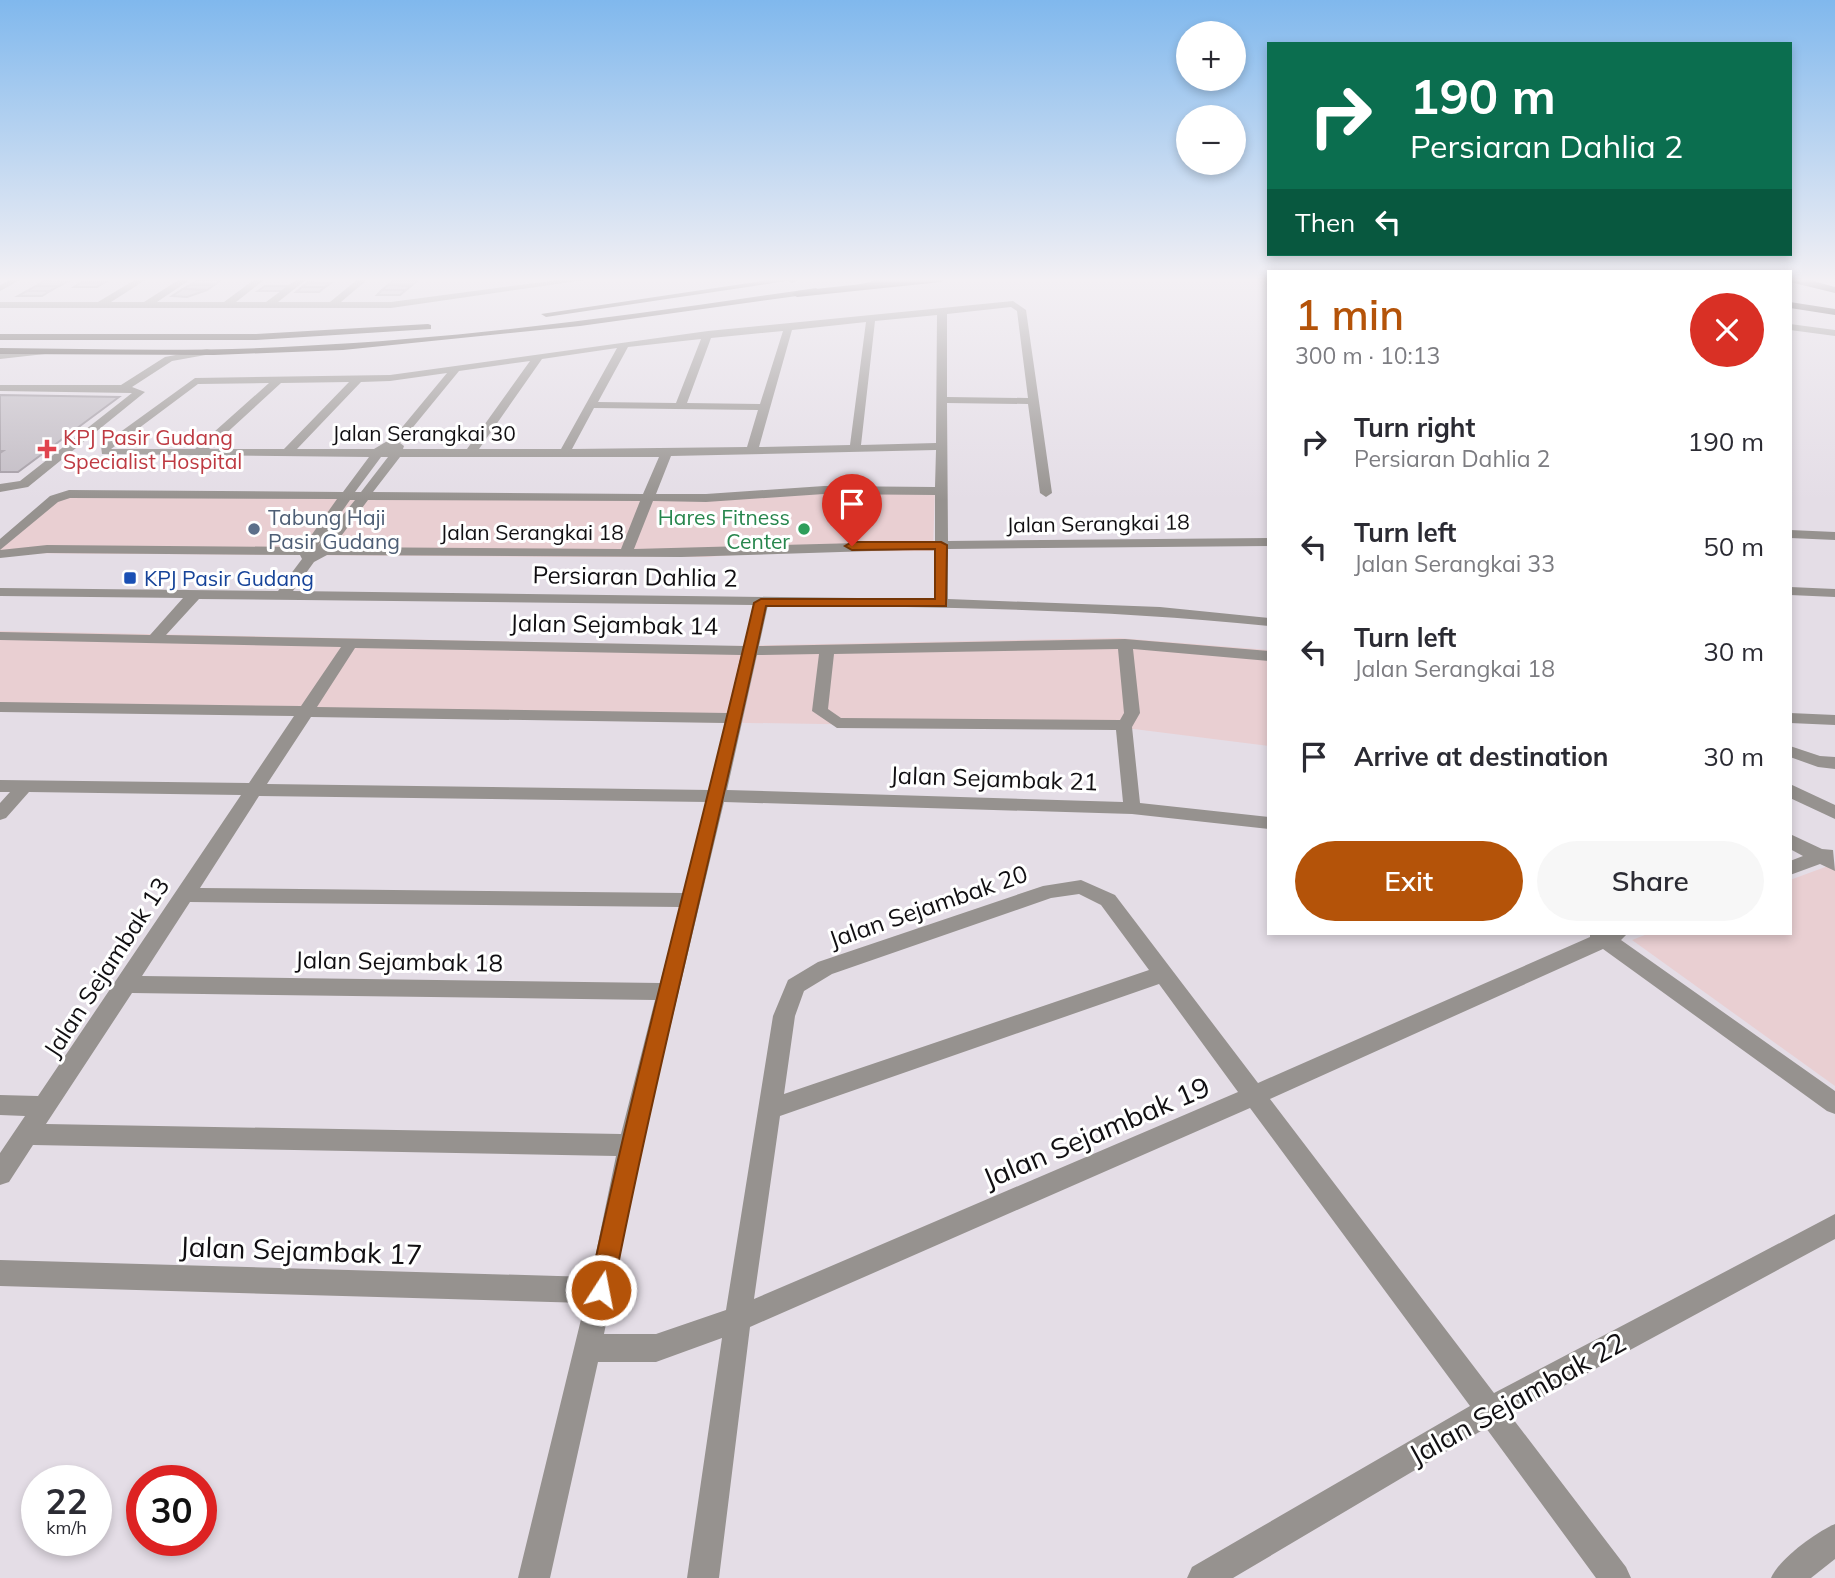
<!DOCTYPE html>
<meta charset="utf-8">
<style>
body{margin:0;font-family:Mulish,sans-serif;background:#f7f7f7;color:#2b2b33;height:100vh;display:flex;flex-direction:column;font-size:26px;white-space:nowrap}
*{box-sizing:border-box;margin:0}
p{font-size:23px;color:#7c7c81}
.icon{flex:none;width:38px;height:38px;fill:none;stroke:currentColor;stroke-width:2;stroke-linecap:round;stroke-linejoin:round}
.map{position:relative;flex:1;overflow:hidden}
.panel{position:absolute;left:1267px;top:270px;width:525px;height:665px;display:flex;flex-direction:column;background:#fff;border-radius:0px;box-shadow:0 4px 10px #0003}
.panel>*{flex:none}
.guide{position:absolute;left:1267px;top:42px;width:525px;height:214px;border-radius:0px;box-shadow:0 4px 10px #0003;background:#0b6e4f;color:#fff;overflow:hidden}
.buttons{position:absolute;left:1176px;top:21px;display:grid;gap:14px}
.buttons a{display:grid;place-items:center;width:70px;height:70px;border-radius:50%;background:#fff;box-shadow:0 4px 10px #0003;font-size:35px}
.speed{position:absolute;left:21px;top:1465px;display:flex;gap:14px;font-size:35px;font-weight:700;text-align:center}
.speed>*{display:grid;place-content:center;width:91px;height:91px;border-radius:50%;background:#fff;box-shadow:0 4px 10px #0003;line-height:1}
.speed small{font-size:18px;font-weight:400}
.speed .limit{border:10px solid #d22;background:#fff;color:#111}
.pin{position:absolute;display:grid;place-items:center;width:60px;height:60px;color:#fff;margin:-72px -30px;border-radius:50% 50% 50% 0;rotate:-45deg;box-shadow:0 0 7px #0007}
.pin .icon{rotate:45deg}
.me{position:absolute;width:77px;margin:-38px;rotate:11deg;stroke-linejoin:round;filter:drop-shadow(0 0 5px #0008)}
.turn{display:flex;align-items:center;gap:24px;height:147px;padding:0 28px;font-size:32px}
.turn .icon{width:91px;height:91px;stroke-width:2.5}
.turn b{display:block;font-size:49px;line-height:60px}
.then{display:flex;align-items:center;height:66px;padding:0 28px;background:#0003;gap:14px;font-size:26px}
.round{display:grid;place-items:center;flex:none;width:74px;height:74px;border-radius:37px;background:#f7f7f7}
.headline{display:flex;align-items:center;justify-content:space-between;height:119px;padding:0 28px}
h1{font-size:42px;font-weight:600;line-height:52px;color:#b45309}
.button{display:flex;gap:14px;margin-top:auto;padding:14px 28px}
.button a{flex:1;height:80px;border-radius:42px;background:#b45309;color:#fff;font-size:28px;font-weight:600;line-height:80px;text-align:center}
.button a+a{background:#f7f7f7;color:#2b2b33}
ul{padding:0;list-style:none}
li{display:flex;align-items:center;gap:21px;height:105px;padding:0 28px}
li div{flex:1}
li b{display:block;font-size:26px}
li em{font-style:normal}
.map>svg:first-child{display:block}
</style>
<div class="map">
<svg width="1835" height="1578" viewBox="0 0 1835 1578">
<rect width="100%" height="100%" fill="#e4dde6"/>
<g fill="#e9cfd2">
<polygon points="935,488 933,551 780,552 706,557 595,557 0,553 0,542 51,498 736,495"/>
<polygon points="0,631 724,646 1119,638 1269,650 1269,746 1134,729 0,711"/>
<polygon points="1828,866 1835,870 1835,1086 1632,940 1650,933 1790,933 1790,880"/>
</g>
<g fill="#c1bbc3" stroke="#a19aa2" stroke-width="2">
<polygon points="198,280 221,280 214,285 190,285"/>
<polygon points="44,281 67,282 59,286 36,286"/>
<polygon points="393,281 417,281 411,286 388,285"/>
<polygon points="82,282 105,282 97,287 74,287"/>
<polygon points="308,282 331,283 325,287 302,287"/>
<polygon points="190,285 214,285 207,290 183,289"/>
<polygon points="388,285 411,286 406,290 382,290"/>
<polygon points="36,286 59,286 50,291 27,291"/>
<polygon points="265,286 289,286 282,291 258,291"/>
<polygon points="302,287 325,287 319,292 296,292"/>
<polygon points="183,289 207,290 187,297 172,296"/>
<polygon points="382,290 406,290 400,295 377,295"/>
<polygon points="27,291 50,291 42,296 18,296"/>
<polygon points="0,395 119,397 18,472 0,472 0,453 3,451 0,451"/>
</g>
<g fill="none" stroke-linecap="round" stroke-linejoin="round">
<g fill="#96928f" fill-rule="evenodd">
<polygon points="11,279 22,279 0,291 0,285"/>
<polygon points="136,279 147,279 111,302 144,302 180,279 191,279 157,302 224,302 255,279 265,279 236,302 266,302 297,279 307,279 278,302 330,302 358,279 368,279 341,302 391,302 566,279 592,279 391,308 0,308 0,302 98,302"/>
<path d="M 1013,301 L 1026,310 L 1052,493 L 1046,497 L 1040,493 L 1028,404 L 947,403 L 948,541 L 1269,538 L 1269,546 L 948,549 L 948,599 L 1160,607 L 1269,618 L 1269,626 C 1102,609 935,607 768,605 L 759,646 L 1125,639 L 1269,651 L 1269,661 L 1133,649 L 1140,713 L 1132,727 L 1140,803 L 1269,817 L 1269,829 L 1132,814 L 724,802 L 642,1145 L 604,1334 L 656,1334 L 726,1310 L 773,1016 L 788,980 L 818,962 L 1043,886 L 1081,880 L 1115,895 L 1258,1083 L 1590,937 L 1590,933 L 1628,933 L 1621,940 L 1835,1091 L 1835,1114 L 1827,1111 L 1603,949 L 1270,1099 L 1494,1393 L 1835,1214 L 1835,1239 L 1510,1415 L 1626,1567 L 1631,1578 L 1596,1578 L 1486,1428 L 1233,1578 L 1187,1578 L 1192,1567 L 1470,1406 L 1250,1108 L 750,1327 L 719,1578 L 687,1578 L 722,1338 L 656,1362 L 598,1362 L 550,1578 L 518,1578 L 585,1303 L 0,1286 L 0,1260 L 591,1277 L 616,1156 L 33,1145 L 9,1182 L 0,1185 L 0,1153 L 25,1116 L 0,1115 L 0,1095 L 38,1096 L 241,795 L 29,792 L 6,818 L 0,820 L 0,803 L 10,792 L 0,792 L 0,780 L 249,783 L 294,716 L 0,712 L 0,702 L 301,706 L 341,647 L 0,640 L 0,632 L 150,635 L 183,598 L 0,596 L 0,588 L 278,591 L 302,559 L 300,555 L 47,553 L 0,558 L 0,539 L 50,496 L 69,490 L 343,492 L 369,457 L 102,454 L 101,446 L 195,378 L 390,375 L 708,331 ZM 1011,307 L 1017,311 L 1028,398 L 947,397 L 947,314 ZM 937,315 L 936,443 L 861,445 L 875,321 ZM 866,322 L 850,445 L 759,447 L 792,330 ZM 783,331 L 760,404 L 687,403 L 711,338 ZM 701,339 L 676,403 L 598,402 L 628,347 ZM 617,348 L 561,449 L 479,449 L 542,359 ZM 530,361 L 467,449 L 403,449 L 404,446 L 400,443 L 459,371 ZM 447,373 L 394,437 L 374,449 L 297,449 L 361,382 L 390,381 ZM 349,382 L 284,449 L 209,449 L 281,383 ZM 269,383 L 195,449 L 111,449 L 198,384 ZM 594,408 L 758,410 L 747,447 L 572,449 ZM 936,450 L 935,487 L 824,486 L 706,494 L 656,494 L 671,456 ZM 381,457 L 388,457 L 361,492 L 355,492 ZM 400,457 L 659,457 L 643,494 L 373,492 ZM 824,494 L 935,495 L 935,541 L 634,549 L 653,501 L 706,502 ZM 70,498 L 337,499 L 303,547 L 47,545 L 0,550 L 58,502 ZM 350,500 L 355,500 L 317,547 ZM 368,500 L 640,501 L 621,549 L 333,547 ZM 934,549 L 934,599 L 293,591 L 314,562 L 327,555 L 681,557 ZM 199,599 L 753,605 L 744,646 L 166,635 ZM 355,648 L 741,655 L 728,713 L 317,707 ZM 1118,649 L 1124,713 L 1120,720 L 841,718 L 828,709 L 834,654 ZM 819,654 L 812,711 L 837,728 L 1116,730 L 1123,802 L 727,790 L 757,655 ZM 311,717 L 725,723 L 710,790 L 267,784 ZM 259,796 L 707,802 L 683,893 L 200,888 ZM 1079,894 L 1101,905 L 1149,970 L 784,1094 L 795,1016 L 804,991 L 832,974 L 1051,898 ZM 190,902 L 680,907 L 660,983 L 142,976 ZM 1159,984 L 1238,1092 L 754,1299 L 780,1116 ZM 132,993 L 655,1000 L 621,1134 L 46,1124 Z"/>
<polygon points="1790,324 1835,330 1835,336 1790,330"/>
<polygon points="41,349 45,350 45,354 0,359 0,353"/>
<polygon points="207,349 211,350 211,354 172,361 132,387 145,392 28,487 0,492 0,484 20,481 132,393 0,391 0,385 121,385 165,357"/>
<polygon points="1790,530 1835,532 1835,540 1790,538"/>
<polygon points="1790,587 1835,589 1835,597 1790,595"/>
<polygon points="1790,713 1835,715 1835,725 1790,723"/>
<polygon points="1790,746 1820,756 1835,757 1835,769 1818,767 1790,757"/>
<polygon points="1790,784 1835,805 1835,819 1790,798"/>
<polygon points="1790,834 1822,849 1833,850 1835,871 1820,864 1790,875 1790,861 1803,856 1790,849"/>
<path d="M 1835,1524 L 1835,1559 L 1811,1578 L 1771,1578 C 1779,1559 1816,1532 1835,1524 Z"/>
</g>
<g fill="#59524e" fill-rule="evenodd">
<polygon points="775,279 800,279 546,317 541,314"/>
<polygon points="881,279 904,279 861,288 857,285"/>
<path d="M 816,288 L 820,291 L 819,293 L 580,326 L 343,350 L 214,355 L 0,354 L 0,348 C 100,349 201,352 301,346 C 474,338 645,313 816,288 Z"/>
<polygon points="428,324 431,325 431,329 256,340 0,340 0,334 256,334"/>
</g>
<g fill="#443c38" fill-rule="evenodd">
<polygon points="800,279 792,283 787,280 787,279"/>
<polygon points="908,279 946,279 941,282 797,297 792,294 797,291"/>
<polygon points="1790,279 1806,279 1835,287 1835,293 1790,282"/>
<polygon points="1790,302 1835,309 1835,315 1790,308"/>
</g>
</g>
<linearGradient id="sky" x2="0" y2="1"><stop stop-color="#80b8ed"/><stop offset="0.56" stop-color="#f3f0f4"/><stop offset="1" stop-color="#f3f0f4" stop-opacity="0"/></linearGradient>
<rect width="1835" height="500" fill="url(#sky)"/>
<path fill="#b45309" stroke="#753606" stroke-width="2" d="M 941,542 L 947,545 L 946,606 L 766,606 C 717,835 658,1061 613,1290 L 609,1298 L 601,1301 L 593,1298 L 589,1290 C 638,1059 701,832 754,603 L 761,599 L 935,599 L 935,549 L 852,550 L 845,546 L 852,542 Z"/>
<path fill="#e0444e" stroke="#fff" stroke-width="2.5" d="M43.5 438.5h7v7h7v7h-7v7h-7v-7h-7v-7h7z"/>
<circle fill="#5c6f8a" stroke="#fff" stroke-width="2.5" cx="254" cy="529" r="7"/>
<circle fill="#2e9e5b" stroke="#fff" stroke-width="2.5" cx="804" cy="529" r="7"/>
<rect fill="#1a4fb4" stroke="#fff" stroke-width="2.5" x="123" y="571" width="14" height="14" rx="3.5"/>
<g text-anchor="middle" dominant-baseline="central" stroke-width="6" stroke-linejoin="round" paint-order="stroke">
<g font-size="21" fill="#110f12" stroke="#fff">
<text x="424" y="433">Jalan Serangkai 30</text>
<text transform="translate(1098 523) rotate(-1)">Jalan Serangkai 18</text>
<text x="532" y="532">Jalan Serangkai 18</text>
</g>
<g font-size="21" fill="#be3a42" stroke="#fff" text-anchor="start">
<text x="63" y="437">KPJ Pasir Gudang<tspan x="63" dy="24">Specialist Hospital</tspan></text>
</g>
<g font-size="21" fill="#4e5e75" stroke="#fff" text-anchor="start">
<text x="268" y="517">Tabung Haji<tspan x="268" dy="24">Pasir Gudang</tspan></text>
</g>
<g font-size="21" fill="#27864d" stroke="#fff" text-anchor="end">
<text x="790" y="517">Hares Fitness<tspan x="790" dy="24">Center</tspan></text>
</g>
<g font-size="21" fill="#164399" stroke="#fff" text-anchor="start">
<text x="144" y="578">KPJ Pasir Gudang</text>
</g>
<g font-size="24" fill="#110f12" stroke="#fff">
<text transform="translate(635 576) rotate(1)">Persiaran Dahlia 2</text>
<text transform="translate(614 624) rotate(1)">Jalan Sejambak 14</text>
<text transform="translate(994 778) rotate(2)">Jalan Sejambak 21</text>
<text transform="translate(928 906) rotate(-19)">Jalan Sejambak 20</text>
<text transform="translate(399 961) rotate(1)">Jalan Sejambak 18</text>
<text transform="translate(106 967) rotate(-57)">Jalan Sejambak 13</text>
</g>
<g font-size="28" fill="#110f12" stroke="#fff">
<text transform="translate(1096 1132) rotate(-23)">Jalan Sejambak 19</text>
<text transform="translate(301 1250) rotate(2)">Jalan Sejambak 17</text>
<text transform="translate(1517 1398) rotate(-29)">Jalan Sejambak 22</text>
</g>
</g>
</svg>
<div class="buttons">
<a>+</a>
<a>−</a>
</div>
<div class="speed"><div>22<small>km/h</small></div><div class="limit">30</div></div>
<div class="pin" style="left:852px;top:546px;background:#d93025"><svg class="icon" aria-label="arrive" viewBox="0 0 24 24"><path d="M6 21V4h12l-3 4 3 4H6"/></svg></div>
<svg class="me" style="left:601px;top:1290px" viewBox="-20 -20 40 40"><circle r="17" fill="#b45309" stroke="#fff" stroke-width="3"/><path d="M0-11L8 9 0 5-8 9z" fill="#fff"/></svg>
<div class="guide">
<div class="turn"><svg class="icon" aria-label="right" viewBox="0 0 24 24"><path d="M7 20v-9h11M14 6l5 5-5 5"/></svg><div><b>190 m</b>Persiaran Dahlia 2</div></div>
<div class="then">Then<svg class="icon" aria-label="left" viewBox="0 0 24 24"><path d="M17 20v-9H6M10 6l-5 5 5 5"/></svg></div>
</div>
<section class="panel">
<div class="headline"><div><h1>1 min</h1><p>300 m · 10:13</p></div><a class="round" style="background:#d93025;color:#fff"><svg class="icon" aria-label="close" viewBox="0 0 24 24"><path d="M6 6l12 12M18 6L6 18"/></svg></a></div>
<ul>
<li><svg class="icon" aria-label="right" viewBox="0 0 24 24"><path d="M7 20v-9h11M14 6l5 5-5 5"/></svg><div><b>Turn right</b><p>Persiaran Dahlia 2</p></div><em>190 m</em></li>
<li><svg class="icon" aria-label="left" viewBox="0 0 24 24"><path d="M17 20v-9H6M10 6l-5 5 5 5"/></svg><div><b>Turn left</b><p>Jalan Serangkai 33</p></div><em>50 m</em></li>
<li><svg class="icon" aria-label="left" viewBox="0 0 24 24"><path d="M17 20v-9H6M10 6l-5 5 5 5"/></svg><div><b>Turn left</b><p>Jalan Serangkai 18</p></div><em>30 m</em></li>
<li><svg class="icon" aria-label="arrive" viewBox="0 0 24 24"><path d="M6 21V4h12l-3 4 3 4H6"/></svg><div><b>Arrive at destination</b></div><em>30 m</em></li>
</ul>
<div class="button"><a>Exit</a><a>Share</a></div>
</section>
</div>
